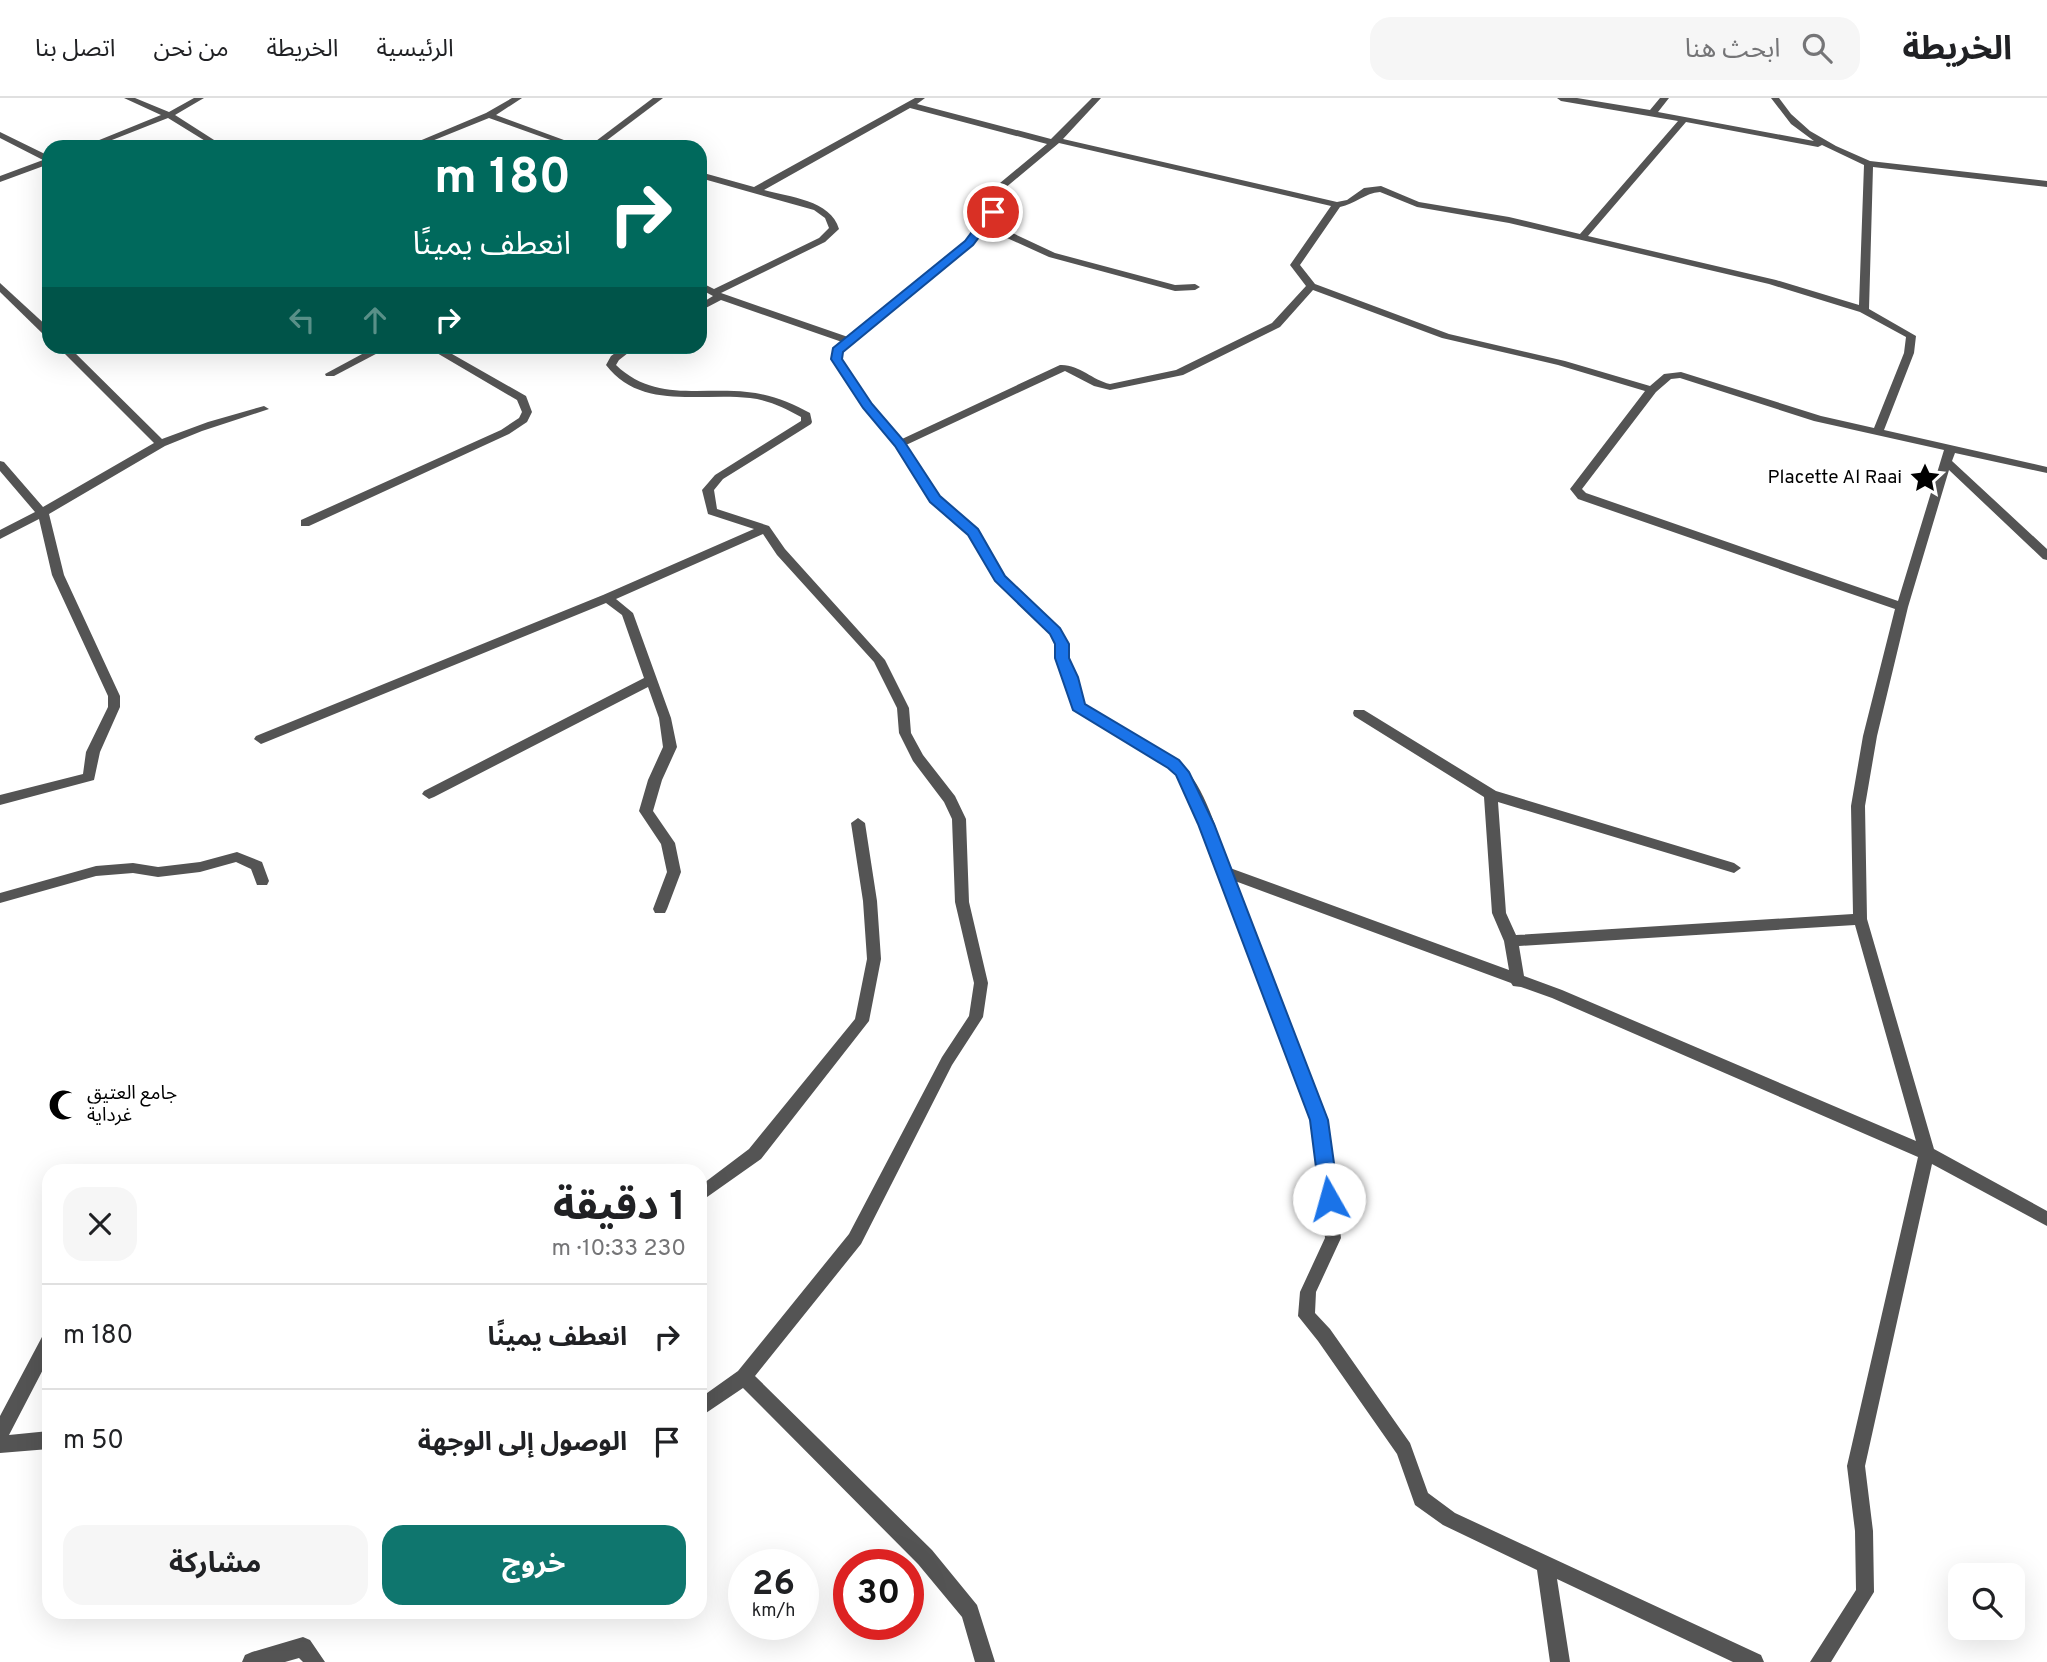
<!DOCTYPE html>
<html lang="ar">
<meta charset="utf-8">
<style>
body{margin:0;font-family:Overpass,"Noto Sans Arabic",sans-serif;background:#f6f6f6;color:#202124;direction:rtl;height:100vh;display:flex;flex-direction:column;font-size:26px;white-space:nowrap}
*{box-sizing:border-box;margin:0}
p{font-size:23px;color:#757577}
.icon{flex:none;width:38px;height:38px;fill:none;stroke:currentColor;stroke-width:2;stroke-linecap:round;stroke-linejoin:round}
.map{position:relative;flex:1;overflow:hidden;direction:ltr}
.panel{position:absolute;left:42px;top:1066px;width:665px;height:455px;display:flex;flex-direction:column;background:#fff;border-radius:21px;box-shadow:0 7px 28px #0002;direction:rtl}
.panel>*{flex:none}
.top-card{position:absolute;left:42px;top:42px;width:665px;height:214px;border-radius:21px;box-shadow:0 7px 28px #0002;direction:rtl;background:#00695c;color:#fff;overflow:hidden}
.controls{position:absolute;left:1948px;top:1465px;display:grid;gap:14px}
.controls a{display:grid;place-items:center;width:77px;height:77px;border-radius:14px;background:#fff;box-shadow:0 7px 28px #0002;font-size:35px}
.speed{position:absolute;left:728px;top:1451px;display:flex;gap:14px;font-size:35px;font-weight:700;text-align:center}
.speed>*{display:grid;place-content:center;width:91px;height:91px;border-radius:50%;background:#fff;box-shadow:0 7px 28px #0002;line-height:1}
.speed small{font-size:18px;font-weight:400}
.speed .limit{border:10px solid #d22;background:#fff;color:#111}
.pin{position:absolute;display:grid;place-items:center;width:60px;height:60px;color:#fff;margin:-30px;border:4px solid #fff;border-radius:50%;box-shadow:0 2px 7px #0007}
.me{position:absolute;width:77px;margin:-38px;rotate:353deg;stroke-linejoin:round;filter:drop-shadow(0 0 5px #0008)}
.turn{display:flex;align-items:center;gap:24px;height:147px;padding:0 21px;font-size:32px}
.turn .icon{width:91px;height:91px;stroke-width:2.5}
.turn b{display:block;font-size:49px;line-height:60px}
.lanes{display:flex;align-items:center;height:66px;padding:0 21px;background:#0003;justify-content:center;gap:35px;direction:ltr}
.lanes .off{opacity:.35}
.round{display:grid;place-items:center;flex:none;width:74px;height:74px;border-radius:21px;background:#f6f6f6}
.head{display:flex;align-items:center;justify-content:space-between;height:119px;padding:0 21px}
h1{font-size:42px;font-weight:700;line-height:52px}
.button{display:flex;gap:14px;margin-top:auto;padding:14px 21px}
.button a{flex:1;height:80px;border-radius:21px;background:#0f766e;color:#fff;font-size:28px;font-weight:700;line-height:80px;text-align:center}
.button a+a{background:#f6f6f6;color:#202124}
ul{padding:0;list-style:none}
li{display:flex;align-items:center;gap:21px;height:105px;padding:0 21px;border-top:2px solid #e0e0e0}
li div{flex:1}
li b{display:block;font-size:26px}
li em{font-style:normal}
header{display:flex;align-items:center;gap:42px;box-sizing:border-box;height:98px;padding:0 35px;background:#fff;border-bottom:2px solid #e0e0e0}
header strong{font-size:33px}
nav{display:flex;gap:38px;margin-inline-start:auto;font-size:24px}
.search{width:490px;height:63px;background:#f6f6f6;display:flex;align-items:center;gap:18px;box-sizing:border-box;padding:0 24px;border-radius:21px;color:#757577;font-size:26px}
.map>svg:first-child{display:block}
</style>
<header>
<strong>الخريطة</strong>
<div class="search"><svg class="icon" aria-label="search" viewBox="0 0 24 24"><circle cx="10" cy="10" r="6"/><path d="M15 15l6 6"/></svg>ابحث هنا</div>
<nav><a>الرئيسية</a><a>الخريطة</a><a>من نحن</a><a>اتصل بنا</a></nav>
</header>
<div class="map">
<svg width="2047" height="1564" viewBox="0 0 2047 1564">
<rect width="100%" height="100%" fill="#fff"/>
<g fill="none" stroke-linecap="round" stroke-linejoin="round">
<g fill="#545454" fill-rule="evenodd">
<polygon points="124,0 135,0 169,14 194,0 204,0 175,17 225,49 215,49 168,20 94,49 82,49 161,17"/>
<polygon points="512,0 522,0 496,17 583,49 570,49 489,20 417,49 405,49 486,15"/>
<polygon points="653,0 663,0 598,49 588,49"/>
<path d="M 915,0 L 925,0 L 917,6 L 1051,41 L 1092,0 L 1101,0 L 1063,41 L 1337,104 L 1347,102 L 1364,90 L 1381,88 L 1419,104 L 1509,119 L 1580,136 L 1678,23 L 1561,3 L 1557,0 L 1577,0 L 1650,12 L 1660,0 L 1669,0 L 1658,14 L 1814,43 L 1791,26 L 1771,0 L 1779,0 L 1791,16 L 1810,33 L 1836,48 L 1870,63 L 2047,83 L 2047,89 L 1873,69 L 1869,211 L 1916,238 L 1914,255 L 1884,332 L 2047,369 L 2047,375 L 1955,355 L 1952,363 L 2047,451 L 2047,462 L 2043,461 L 1949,372 L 1908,509 L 1877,638 L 1865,708 L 1867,821 L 1934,1051 L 2047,1113 L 2047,1128 L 1932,1066 L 1865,1368 L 1873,1433 L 1874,1494 L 1831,1564 L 1810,1564 L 1856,1492 L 1855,1433 L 1847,1368 L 1918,1059 L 1552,900 L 1521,889 L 1513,888 L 1511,885 L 1235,783 L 1327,1022 L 1341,1140 L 1316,1194 L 1315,1215 L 1330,1231 L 1410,1345 L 1428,1395 L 1455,1415 L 1761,1557 L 1764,1564 L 1733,1564 L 1557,1481 L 1570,1564 L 1550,1564 L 1537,1472 L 1443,1427 L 1415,1407 L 1397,1356 L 1318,1243 L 1298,1218 L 1300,1194 L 1325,1140 L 1311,1022 L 1190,701 L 1177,677 L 1168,669 L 1073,612 L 1065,579 L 1056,560 L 1056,546 L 1050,535 L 995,483 L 969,436 L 931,404 L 896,348 L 863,310 L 831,261 L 833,252 L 842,244 L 721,202 L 700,213 L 700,206 L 713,198 L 700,191 L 700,184 L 714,191 L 819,140 L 829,130 L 825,120 L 814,112 L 700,80 L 700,74 L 754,89 ZM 910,10 L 1047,46 L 988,95 L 988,99 L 995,102 L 966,143 L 848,239 L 721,195 L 825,144 L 839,131 C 831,102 789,99 764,92 ZM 1686,24 L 1818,49 L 1822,47 L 1864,67 L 1859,207 L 1776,182 L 1588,138 ZM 1059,45 L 1331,108 L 1290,167 L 1306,188 L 1272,225 L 1176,272 L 1110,286 C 1092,282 1079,266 1060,267 L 902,341 L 871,306 L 841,261 L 843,253 L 972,147 L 985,130 L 1049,159 L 1175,193 L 1195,192 L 1200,189 L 1195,186 L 1175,187 L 1055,155 L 989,124 L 1006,101 L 998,96 ZM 1380,94 L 1417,109 L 1509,125 L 1769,186 L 1860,214 L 1906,239 L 1904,255 L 1874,330 L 1821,318 L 1681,274 L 1664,276 L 1650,288 L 1565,263 L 1449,236 L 1315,186 L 1300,167 L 1340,109 C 1355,106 1365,95 1380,94 ZM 1313,192 L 1442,240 L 1558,267 L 1645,293 L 1570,391 L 1578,401 L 1895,511 L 1863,638 L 1851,708 L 1853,816 L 1516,837 L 1506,815 L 1498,704 L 1734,775 L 1741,770 L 1734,765 L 1496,693 L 1364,612 L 1354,612 L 1353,615 L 1354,618 L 1484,699 L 1492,815 L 1504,843 L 1509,872 L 1230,770 C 1217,735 1206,688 1178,663 L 1084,607 L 1077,579 L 1068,560 L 1068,546 L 1059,530 L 1004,478 L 978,431 L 939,399 L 906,347 L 1065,273 L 1094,288 L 1110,292 L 1183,277 L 1280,229 ZM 1680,280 L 1814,323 L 1944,352 L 1898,503 L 1586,395 L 1582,391 L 1656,294 L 1671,281 ZM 1855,827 L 1916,1043 L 1562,892 L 1524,878 L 1519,848 Z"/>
<polygon points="0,34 49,58 49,66 0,84 0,78 43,62 0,40"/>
<polygon points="0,185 49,230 49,239 45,238 0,194"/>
<polygon points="57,248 68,248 162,341 208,324 264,308 269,311 202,333 165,348 49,416 64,477 120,598 120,609 100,654 94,682 0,707 0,697 83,676 86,654 108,609 108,598 52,477 39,421 0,441 0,432 35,414 0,373 0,363 4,364 43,409 154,345"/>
<polygon points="377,248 391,248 334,278 326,278 325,276"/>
<polygon points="425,248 438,248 526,298 532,314 527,324 509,336 309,428 301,428 301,422 501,332 519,320 522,314 517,302"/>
<path d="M 625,248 L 637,248 L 619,262 L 616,267 C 654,304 701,289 747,294 C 770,296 790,304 810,315 L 812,324 L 811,326 L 723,381 L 714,392 L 717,411 L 769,428 L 785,451 L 885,562 L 909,610 L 911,635 L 923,657 L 955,698 L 966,721 L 969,804 L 988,885 L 983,919 L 952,967 L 861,1146 L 755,1278 L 932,1452 L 977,1507 L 995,1564 L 975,1564 L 962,1519 L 918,1466 L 743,1290 L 700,1319 L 700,1300 L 738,1273 L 849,1136 L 942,959 L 969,918 L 974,885 L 955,804 L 952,721 L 944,704 L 913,663 L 899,635 L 897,610 L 874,564 L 777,457 L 763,436 L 616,501 L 633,515 L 671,620 L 677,649 L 662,682 L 653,713 L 675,745 L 681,774 L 667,811 L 665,815 L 655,815 L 653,811 L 667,774 L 661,746 L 639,713 L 648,682 L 663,649 L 659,620 L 648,589 L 434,699 L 429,701 L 422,696 L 424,693 L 644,580 L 622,517 L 606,505 L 266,644 L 261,646 L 254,641 L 256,638 L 603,497 L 754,431 L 708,416 L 702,392 L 715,377 L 801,323 L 801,319 C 785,310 768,302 750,300 C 701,294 641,313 606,267 L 611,258 Z"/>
<polygon points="858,720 865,725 877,803 881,861 869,923 761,1061 700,1104 700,1088 749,1051 855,921 867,861 863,803 851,725"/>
<polygon points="237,754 262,764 269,783 267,787 257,787 251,771 236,764 200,774 158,779 133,775 96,778 0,805 0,795 96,768 133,765 158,769 200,764"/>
<polygon points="49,1235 49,1260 9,1337 49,1333 49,1351 0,1355 0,1318 43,1237"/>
<polygon points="303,1539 310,1542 325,1564 303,1564 299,1560 285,1564 242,1564 245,1557 252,1554"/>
</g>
</g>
<polygon fill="#1a73e8" stroke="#114b97" stroke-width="2" points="989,111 998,114 973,147 843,254 842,261 872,306 904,343 940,398 978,431 1005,478 1060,530 1069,546 1069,560 1078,579 1085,606 1179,662 1189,674 1214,726 1328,1022 1339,1101 1336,1107 1329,1109 1323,1107 1320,1101 1310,1022 1198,726 1176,677 1168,670 1073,612 1055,560 1055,546 1050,536 995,483 968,437 930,404 895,348 863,310 831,261 833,250 965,143"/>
<defs>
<g id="sight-bare" transform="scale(2.415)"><path d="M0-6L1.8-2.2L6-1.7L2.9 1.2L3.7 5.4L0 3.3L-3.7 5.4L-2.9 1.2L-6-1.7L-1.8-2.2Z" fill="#000" stroke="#fff" stroke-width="2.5" paint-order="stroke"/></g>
<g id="mosque-bare" transform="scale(2.415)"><path d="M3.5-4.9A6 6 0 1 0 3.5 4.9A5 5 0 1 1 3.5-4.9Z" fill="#000" stroke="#fff" stroke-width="2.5" paint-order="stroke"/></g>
</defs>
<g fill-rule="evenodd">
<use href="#sight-bare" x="1925" y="380"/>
<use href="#mosque-bare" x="64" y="1007"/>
</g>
<g text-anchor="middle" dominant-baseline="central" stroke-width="7" stroke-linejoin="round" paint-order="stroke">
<g font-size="19" fill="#000" stroke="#fff" text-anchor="end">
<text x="1902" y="380">Placette Al Raai</text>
<text x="87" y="996" text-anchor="start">جامع العتيق<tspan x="87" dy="22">غرداية</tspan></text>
</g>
</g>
</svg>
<div class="controls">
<a><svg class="icon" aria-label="search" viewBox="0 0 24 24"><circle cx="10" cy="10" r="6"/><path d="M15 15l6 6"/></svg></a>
</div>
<div class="speed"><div>26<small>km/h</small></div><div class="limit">30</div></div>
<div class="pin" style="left:993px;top:114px;background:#d93025"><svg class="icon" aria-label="arrive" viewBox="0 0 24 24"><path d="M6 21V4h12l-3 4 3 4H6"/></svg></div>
<svg class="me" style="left:1329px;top:1101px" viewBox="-20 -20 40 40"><circle r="19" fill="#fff"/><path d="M0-13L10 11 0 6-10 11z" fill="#1a73e8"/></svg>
<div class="top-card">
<div class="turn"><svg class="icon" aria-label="right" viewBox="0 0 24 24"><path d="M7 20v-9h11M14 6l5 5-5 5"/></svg><div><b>180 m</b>انعطف يمينًا</div></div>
<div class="lanes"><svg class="icon off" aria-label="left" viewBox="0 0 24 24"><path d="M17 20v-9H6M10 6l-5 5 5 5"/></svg><svg class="icon off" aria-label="ahead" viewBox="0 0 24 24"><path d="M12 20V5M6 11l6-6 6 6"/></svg><svg class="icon" aria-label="right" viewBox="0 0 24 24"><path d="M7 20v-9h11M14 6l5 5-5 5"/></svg></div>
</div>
<section class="panel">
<div class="head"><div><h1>1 دقيقة</h1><p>230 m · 10:33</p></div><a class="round"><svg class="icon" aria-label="close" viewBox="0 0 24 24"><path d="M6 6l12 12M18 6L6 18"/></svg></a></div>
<ul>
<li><svg class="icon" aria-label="right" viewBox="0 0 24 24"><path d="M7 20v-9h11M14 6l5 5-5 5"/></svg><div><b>انعطف يمينًا</b></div><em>180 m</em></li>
<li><svg class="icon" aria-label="arrive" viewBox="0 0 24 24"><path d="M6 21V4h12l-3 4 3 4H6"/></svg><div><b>الوصول إلى الوجهة</b></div><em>50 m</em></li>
</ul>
<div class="button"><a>خروج</a><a>مشاركة</a></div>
</section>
</div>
